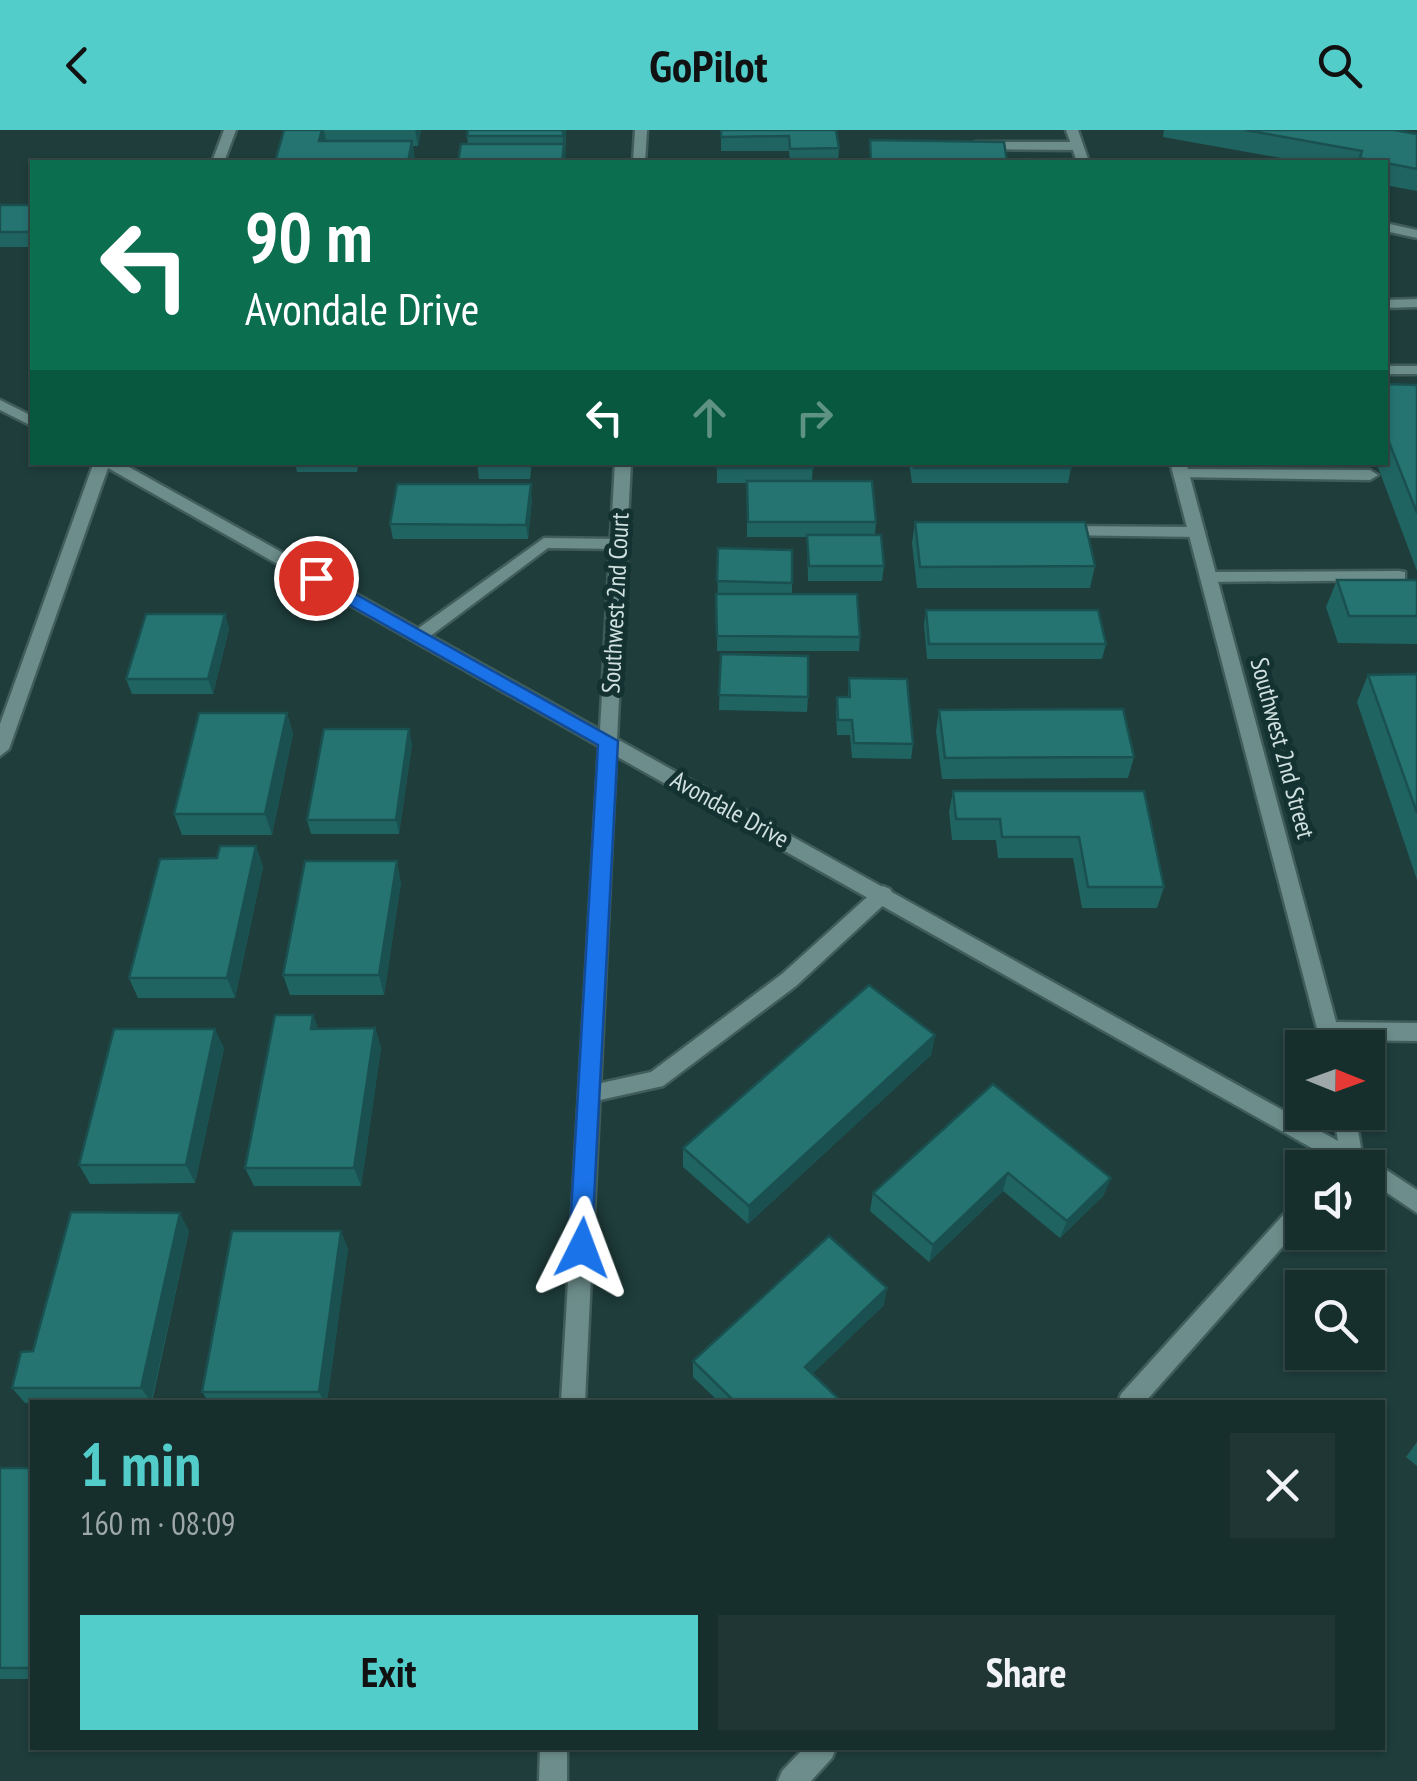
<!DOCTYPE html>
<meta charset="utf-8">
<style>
body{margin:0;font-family:"PT Sans Narrow",sans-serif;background:#1f3634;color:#f1f3f6;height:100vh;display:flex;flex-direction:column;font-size:38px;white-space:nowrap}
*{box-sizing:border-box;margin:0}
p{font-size:32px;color:#9ea8a9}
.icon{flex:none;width:55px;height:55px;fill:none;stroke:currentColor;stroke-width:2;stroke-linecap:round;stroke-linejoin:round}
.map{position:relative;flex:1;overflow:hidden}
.side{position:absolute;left:30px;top:1270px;width:1355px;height:350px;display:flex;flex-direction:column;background:#162e2c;border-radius:0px;box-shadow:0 2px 8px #0004,0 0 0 2px #354a48}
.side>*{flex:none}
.guide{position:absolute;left:30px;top:30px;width:1358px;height:305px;border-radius:0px;box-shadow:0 2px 8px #0004,0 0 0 2px #354a48;background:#0b6e4f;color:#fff;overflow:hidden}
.needle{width:65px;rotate:91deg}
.tools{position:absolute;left:1285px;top:900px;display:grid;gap:20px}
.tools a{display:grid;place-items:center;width:100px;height:100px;border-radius:0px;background:#162e2c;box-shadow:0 2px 8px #0004,0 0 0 2px #354a48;font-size:50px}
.pin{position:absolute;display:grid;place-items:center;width:85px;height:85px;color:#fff;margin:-42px;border:5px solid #fff;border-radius:50%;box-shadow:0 2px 10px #0007}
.me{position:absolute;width:110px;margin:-55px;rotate:3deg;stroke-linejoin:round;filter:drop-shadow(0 0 8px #0008)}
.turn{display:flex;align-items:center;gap:35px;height:210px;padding:0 50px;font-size:45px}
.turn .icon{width:130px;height:130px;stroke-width:2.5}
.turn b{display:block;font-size:70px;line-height:85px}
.lanes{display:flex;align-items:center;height:95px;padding:0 50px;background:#0003;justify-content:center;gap:50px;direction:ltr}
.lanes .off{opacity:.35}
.round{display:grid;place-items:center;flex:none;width:105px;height:105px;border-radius:0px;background:#1f3634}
.summary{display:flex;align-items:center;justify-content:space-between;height:170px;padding:0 50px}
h1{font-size:60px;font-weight:600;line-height:75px;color:#53cdca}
.action{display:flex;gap:20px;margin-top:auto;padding:20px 50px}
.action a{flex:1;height:115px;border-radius:0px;background:#53cdca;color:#111;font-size:40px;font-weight:600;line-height:115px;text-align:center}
.action a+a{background:#1f3634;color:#f1f3f6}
header{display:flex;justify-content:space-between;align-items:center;height:130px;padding:0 50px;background:#53cdca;color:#111;font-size:45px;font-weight:600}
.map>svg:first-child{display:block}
</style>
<header><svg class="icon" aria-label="back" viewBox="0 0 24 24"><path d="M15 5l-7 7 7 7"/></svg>GoPilot<svg class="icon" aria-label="search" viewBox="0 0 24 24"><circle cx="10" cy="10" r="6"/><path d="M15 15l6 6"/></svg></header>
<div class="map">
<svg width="1417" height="1651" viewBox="0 0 1417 1651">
<rect width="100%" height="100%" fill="#1e3d3b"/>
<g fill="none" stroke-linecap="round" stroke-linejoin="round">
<g stroke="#405c5b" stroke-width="5">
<g id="lane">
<polygon points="975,12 1077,12 1083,16 1077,20 979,19 973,15"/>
<polygon points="1385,93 1417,100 1417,108 1385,101"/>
<polygon points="1417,169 1417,177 1385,178 1385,170"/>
<polygon points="1181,339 1370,340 1378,345 1370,350 1175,347 1175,341"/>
<polygon points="1064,396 1197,397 1205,402 1197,407 1058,405 1058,397"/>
<polygon points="544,408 619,409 627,414 619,419 548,418 425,510 413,510 410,506 413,502"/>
<polygon points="1399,441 1405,442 1405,450 1209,452 1201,447 1209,442"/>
<polygon points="883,756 890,759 893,764 890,769 796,856 663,956 591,972 583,969 580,963 583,957 651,942 782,844 876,759"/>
<polygon points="1331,892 1417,893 1417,911 1331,910 1324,907 1321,901 1324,895"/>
</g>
</g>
<g stroke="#405c5b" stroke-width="5">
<g id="street">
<polygon points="224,0 236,0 224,32 212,32"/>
<polygon points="635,0 647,0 645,32 633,32"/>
<polygon points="1066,0 1078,0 1089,32 1077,32"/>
<rect x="1385" y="236" width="32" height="8"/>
<polygon points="0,270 32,286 32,296 0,280"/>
<polygon points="94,332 120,332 600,600 615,332 631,332 617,609 1338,1011 1333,982 1355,982 1362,1024 1417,1060 1417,1083 1368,1050 1368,1038 1329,1038 1333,1030 616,626 585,1272 561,1272 599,616 108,338 9,619 0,626 0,594"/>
<polygon points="1170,332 1186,332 1343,918 1322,918"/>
<polygon points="1302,1070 1302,1095 1145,1272 1118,1272 1121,1264 1294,1073"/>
<polygon points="540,1618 567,1618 567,1651 539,1651"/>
<polygon points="804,1618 836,1618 832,1628 811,1651 778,1651 782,1641"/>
</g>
</g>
<use href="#lane" fill="#6c8d8b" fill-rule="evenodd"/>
<use href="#street" fill="#6c8d8b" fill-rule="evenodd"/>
</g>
<g fill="#206462">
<polygon points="284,0 421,0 418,16 413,16 415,32 275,32"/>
<polygon points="566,0 565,32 458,32 468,14 467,6"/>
<polygon points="721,0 836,0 839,18 838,32 790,32 789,21 721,21"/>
<polygon points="1164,0 1394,0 1417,4 1417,61 1385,55 1385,32 1303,32 1163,7"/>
<rect x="0" y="75" width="32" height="42"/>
<polygon points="1385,254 1417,255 1417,441 1376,332 1385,332"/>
<polygon points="295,332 359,332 357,342 297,342"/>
<polygon points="477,332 532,332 530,349 479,349"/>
<polygon points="717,332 813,332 812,351 876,392 875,405 884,436 882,451 808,451 807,407 747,407 747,353 717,353"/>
<polygon points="909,332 1069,332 1071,338 1068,353 912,353"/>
<polygon points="532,369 528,409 393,409 390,394"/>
<polygon points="915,392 1095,436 1090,458 917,458 912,413"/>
<polygon points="718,418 792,420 792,464 860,507 859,521 717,521"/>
<polygon points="1337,450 1417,450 1417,514 1338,513 1326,477"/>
<polygon points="926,480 1106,514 1102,529 927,529 924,494"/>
<polygon points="225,484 229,499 213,564 132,564 126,549"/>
<polygon points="721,524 808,567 807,582 719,580"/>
<polygon points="1417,544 1417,750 1357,572 1368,545"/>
<polygon points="849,548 913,614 911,629 852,628 850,605 837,605 836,582 837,567 848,567"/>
<polygon points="939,580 1134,627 1128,648 942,649 936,601"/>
<polygon points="287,583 293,604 272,705 182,705 174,684"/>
<polygon points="412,614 399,704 311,704 307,690"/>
<polygon points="953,661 1144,661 1164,757 1157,778 1082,778 1073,728 998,728 996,710 952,710 949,682"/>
<polygon points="256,716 263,737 235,868 138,868 129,848 217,728"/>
<polygon points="401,752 384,865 290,865 283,845"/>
<polygon points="313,885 318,899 375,898 381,918 361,1056 254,1056 245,1038"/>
<polygon points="935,905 931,925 748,1094 683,1037 683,1018"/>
<polygon points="224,918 195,1053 90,1054 79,1035"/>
<polygon points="993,954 1111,1048 1103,1066 1060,1108 1003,1061 929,1132 870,1081 873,1063"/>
<polygon points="189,1101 152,1272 25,1273 12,1258 33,1221"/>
<polygon points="348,1118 327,1272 209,1272 202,1262"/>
<polygon points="884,1175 812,1244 842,1272 719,1272 693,1247 693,1231"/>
<polygon points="1417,1312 1417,1336 1406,1327"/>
<rect x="0" y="1338" width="32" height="211"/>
</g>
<g fill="#1a5150">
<polygon points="322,0 324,0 327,16 319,11"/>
<polygon points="415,0 421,0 418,16"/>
<polygon points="563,0 566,0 565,32 562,32"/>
<polygon points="412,11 415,32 408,32"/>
<polygon points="531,354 532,369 528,409 526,395"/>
<polygon points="225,484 229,499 213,564 208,549"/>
<polygon points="287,583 293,604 272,705 265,684"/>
<polygon points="409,599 412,614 399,704 396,690"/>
<polygon points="256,716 263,737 235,868 227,848"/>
<polygon points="397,731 401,752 384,865 379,845"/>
<polygon points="313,885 320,904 311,899"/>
<polygon points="375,898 381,918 361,1056 354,1038"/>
<polygon points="215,899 224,918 195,1053 186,1035"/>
<polygon points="935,905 931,925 748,1094 749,1076"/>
<polygon points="1008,1043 1003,1061 929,1132 933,1115"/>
<polygon points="1111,1048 1103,1066 1060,1108 1067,1091"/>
<polygon points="180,1083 189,1101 151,1272 141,1258"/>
<polygon points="341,1101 348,1118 327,1272 324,1272 319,1262"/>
<polygon points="887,1158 884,1175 803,1253 805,1237"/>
</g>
<g fill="#257472" stroke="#1a5150" stroke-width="2.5">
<polygon points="284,0 322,0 319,11 412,11 408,32 275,32"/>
<polygon points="468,0 563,0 563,6 467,6"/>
<polygon points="721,0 836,0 839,18 790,19 789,6 721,7"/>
<polygon points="1245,0 1394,0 1417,4 1417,39 1360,28 1362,21"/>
<polygon points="870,10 1004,12 1007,32 871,32"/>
<polygon points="461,14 564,14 562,32 458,32"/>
<rect x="0" y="75" width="32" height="27"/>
<polygon points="1385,254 1417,255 1417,383 1385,302"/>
<polygon points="477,332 528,332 528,334"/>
<rect x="717" y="332" width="96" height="6"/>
<polygon points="913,332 1069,332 1071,338 914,338"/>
<polygon points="747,351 872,351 876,392 748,392"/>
<polygon points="397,354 531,354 526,395 390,394"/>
<polygon points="915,392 1085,392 1095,436 920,437"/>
<polygon points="807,405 881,405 884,436 809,436"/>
<polygon points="718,418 792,420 792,453 717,451"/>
<polygon points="1337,450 1417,450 1417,486 1349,486"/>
<polygon points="716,464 857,464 860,507 717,506"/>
<polygon points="926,480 1098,480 1106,514 929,514"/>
<polygon points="146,484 225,484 208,549 126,549"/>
<polygon points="721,524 808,526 808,567 719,565"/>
<polygon points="1417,544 1417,683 1368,545"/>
<polygon points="849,548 907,549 913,614 854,613 852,590 838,590 837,567 850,567"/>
<polygon points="1123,579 1134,627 945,628 939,580"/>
<polygon points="199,583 287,583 265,684 174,684"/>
<polygon points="324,599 409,599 396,690 307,690"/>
<polygon points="953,661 1144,661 1164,757 1088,757 1079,707 1002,707 1000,689 956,689"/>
<polygon points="220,716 256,716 227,848 129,848 160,729 217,728"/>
<polygon points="305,731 397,731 379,845 283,845"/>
<polygon points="869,855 935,905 749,1076 683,1018"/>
<polygon points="275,885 313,885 311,899 375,898 354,1038 245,1038"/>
<polygon points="114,899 215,899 186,1035 79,1035"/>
<polygon points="993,954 1111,1048 1067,1091 1008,1043 933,1115 873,1063"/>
<polygon points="71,1082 180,1083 141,1258 12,1258 21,1222 33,1221"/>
<polygon points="232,1101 341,1101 319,1262 202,1262"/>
<polygon points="829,1106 887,1158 805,1237 842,1272 735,1272 693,1231"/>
<rect x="0" y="1338" width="32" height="200"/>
</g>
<polygon fill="#1a73e8" stroke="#114b97" stroke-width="2.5" points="316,442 618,611 591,1126 573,1126 569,1118 598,615 309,452 309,444"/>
<g text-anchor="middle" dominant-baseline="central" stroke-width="10" stroke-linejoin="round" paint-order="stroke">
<g font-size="25" fill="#d0e1e0" stroke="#133231">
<text transform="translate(615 473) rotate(-87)">Southwest 2nd Court</text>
<text transform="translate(1283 618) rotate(75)">Southwest 2nd Street</text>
<text transform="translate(730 679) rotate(29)">Avondale Drive</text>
</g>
</g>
</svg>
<div class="tools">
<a><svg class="needle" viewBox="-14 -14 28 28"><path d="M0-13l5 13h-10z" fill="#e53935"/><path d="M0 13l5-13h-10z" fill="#9ea8a9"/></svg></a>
<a><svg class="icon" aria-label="sound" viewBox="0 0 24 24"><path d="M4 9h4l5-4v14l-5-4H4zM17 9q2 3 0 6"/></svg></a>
<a><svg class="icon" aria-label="search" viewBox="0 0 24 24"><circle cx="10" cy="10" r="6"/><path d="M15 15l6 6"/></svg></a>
</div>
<div class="pin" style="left:316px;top:448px;background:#d93025"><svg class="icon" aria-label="arrive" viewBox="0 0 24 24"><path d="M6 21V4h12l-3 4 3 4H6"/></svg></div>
<svg class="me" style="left:582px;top:1118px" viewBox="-20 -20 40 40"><path d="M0-17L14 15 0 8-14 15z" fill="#1a73e8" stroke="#fff" stroke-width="4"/></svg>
<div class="guide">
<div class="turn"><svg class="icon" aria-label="left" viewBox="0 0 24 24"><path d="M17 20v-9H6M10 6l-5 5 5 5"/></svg><div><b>90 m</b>Avondale Drive</div></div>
<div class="lanes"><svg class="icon" aria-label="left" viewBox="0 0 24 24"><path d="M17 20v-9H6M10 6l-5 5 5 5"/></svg><svg class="icon off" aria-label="ahead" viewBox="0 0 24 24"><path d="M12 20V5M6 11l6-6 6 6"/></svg><svg class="icon off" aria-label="right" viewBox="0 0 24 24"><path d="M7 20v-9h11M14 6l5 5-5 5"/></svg></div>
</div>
<section class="side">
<div class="summary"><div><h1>1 min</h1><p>160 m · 08:09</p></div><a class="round"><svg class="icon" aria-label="close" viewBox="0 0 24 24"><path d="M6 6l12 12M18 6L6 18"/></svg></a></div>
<div class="action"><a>Exit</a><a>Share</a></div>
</section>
</div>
